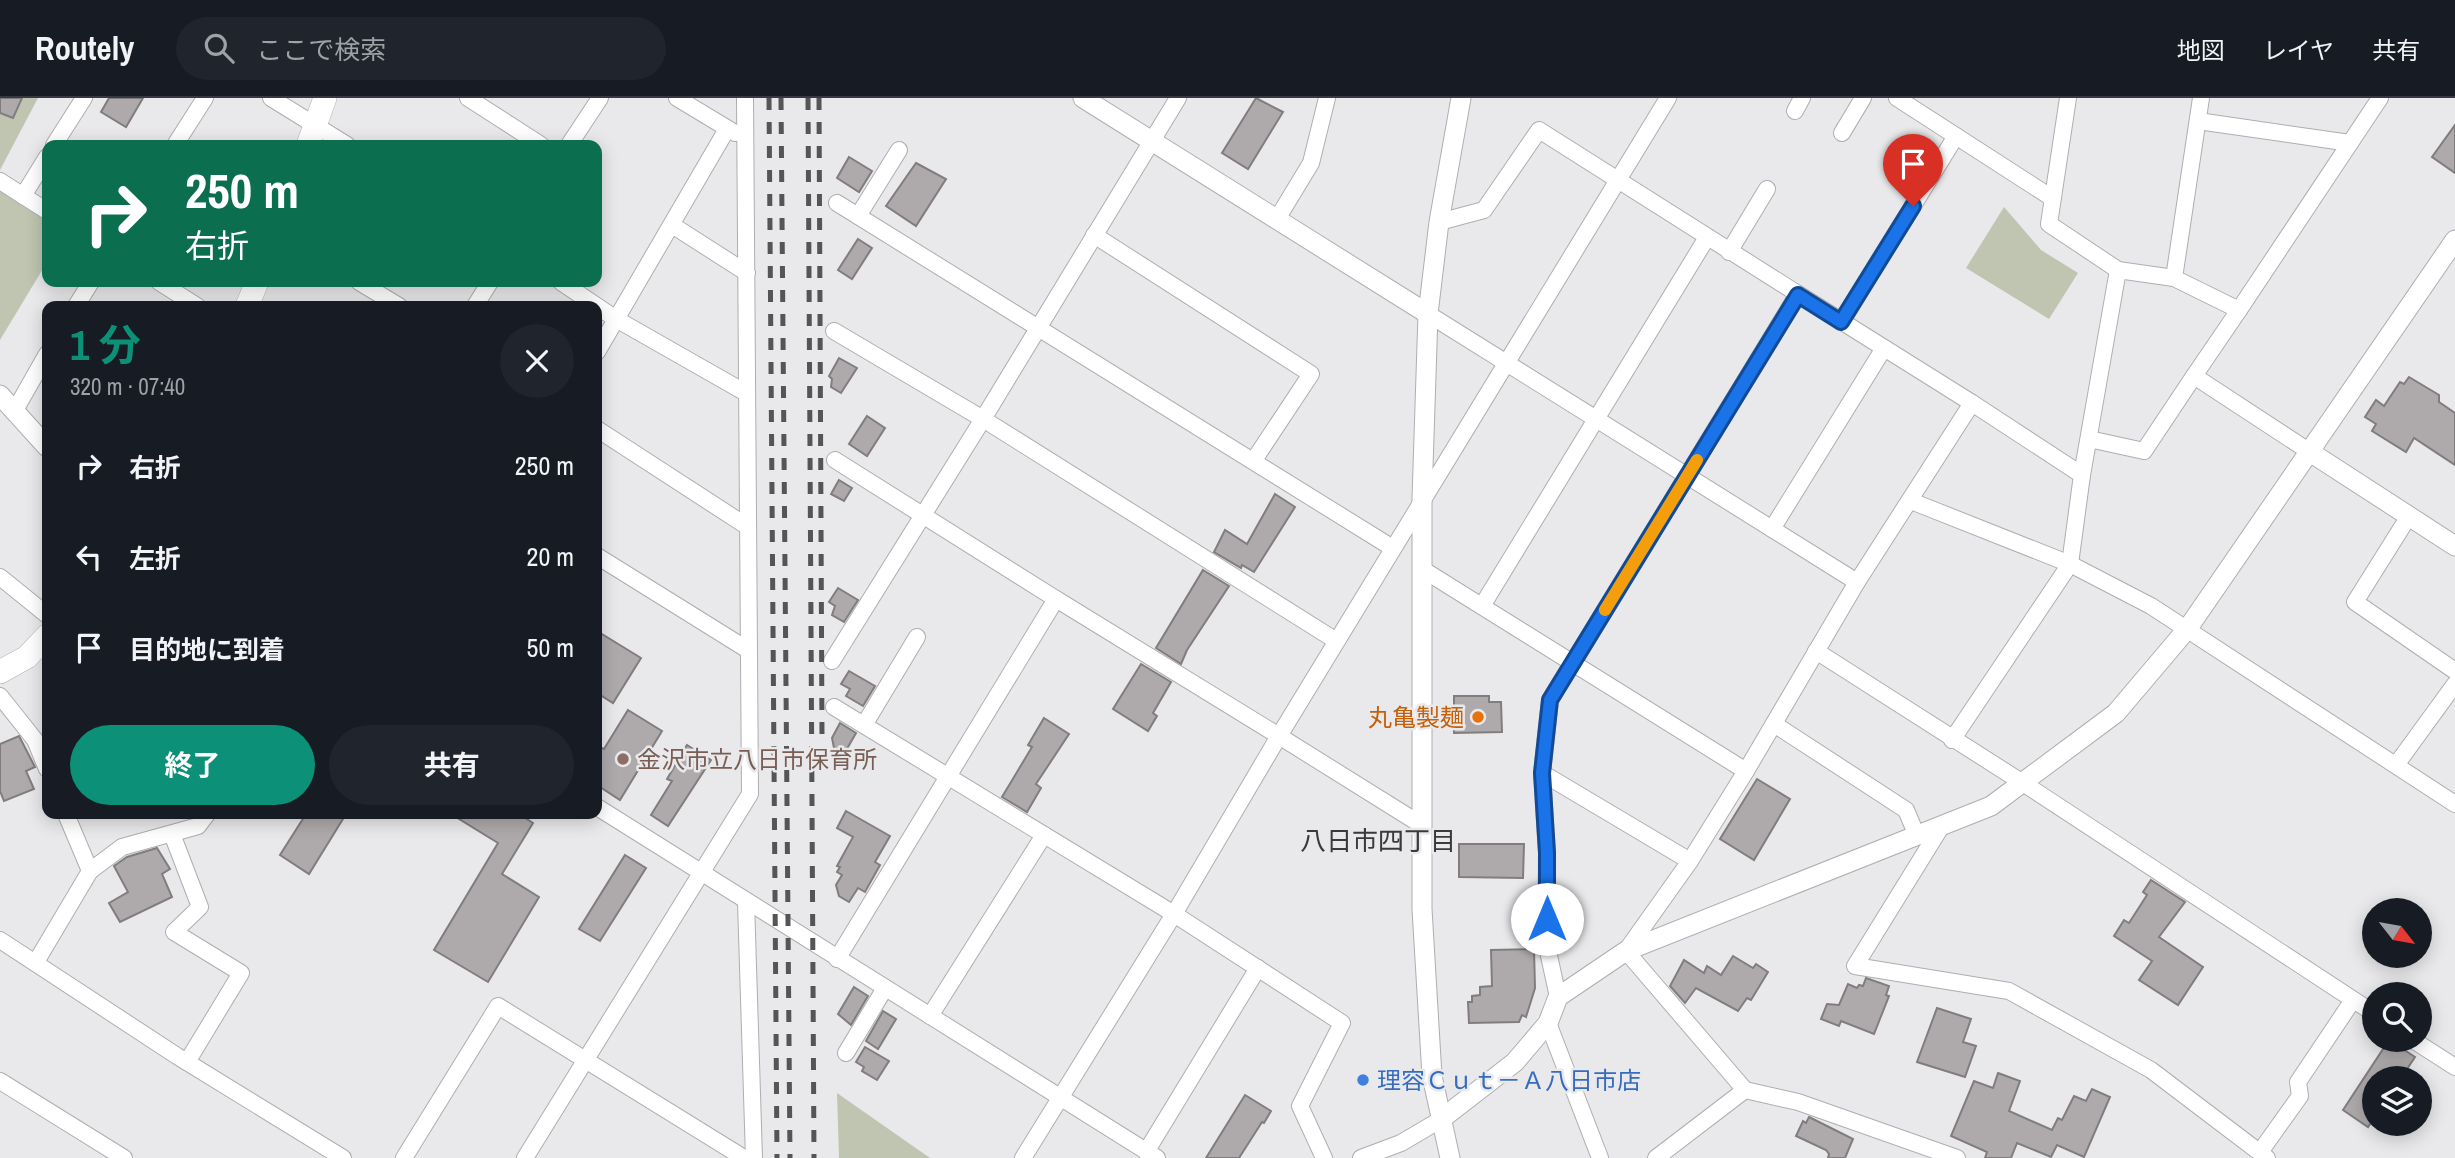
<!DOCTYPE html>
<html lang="ja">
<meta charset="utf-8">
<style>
body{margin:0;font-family:"Archivo Narrow","Noto Sans JP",sans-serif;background:#20242c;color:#f1f3f6;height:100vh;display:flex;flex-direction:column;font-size:26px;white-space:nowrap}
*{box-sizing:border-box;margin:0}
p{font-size:23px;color:#9ea1a6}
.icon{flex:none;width:38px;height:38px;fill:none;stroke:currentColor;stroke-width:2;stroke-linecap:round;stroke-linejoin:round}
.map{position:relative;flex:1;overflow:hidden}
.panel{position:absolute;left:42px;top:203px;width:560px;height:518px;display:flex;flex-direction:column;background:#171b24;border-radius:14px;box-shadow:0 4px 18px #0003}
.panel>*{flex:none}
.banner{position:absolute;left:42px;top:42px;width:560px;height:147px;border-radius:14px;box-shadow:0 4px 18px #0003;background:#0b6e4f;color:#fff;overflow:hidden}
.needle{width:46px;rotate:121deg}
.buttons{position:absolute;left:2362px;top:800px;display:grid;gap:14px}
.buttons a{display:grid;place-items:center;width:70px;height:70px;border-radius:50%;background:#171b24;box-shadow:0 4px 18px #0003;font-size:35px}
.pin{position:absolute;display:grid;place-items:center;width:60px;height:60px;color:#fff;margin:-72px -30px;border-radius:50% 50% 50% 0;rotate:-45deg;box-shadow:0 0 7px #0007}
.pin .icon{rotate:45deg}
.me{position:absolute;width:77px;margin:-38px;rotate:0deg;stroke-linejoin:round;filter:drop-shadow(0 0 5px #0008)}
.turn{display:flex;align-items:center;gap:24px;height:147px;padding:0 28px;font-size:32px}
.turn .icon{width:91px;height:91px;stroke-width:2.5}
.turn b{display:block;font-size:49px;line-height:60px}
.round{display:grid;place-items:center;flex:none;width:74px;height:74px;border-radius:37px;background:#20242c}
.summary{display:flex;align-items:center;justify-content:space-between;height:119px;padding:0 28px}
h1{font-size:42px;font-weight:700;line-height:52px;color:#0c9078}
.cta{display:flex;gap:14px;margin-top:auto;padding:14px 28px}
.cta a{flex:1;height:80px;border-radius:42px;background:#0c9078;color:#fff;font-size:28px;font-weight:700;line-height:80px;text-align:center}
.cta a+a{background:#20242c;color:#f1f3f6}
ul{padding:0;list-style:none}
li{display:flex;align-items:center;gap:21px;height:91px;padding:0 28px}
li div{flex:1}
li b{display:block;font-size:26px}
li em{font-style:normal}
header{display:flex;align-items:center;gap:42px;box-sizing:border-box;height:98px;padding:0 35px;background:#171b24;border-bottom:2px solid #363941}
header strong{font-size:33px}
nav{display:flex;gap:38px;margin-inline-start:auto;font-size:24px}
.search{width:490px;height:63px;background:#20242c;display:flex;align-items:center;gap:18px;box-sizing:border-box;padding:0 24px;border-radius:38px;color:#9ea1a6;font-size:26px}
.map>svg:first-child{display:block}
</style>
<header>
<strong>Routely</strong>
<div class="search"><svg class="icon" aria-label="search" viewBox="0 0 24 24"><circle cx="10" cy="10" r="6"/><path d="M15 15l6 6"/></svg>ここで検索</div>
<nav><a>地図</a><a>レイヤ</a><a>共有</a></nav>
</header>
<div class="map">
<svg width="2455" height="1060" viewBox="0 0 2455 1060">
<rect width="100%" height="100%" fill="#e9e9ec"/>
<g fill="#bfc5b0">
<polygon points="0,0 38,0 0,72"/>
<polygon points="0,93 47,122 47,164 0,242"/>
<polygon points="2004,109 2041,152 2078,175 2049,221 1966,170"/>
<polygon points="837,995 930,1060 839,1060"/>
</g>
<g fill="#aeaaac" stroke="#817d7f" stroke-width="2">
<polygon points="0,0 22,0 13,20 0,15"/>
<polygon points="109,0 143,0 126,29 101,14"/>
<polygon points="1256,0 1283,14 1248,71 1222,55"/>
<polygon points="2455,27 2455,75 2432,59"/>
<polygon points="849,59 872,73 859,94 837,80"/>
<polygon points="916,65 946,81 916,128 886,108"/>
<polygon points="858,141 872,150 852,181 838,172"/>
<polygon points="839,260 857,270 841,295 831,289 832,281 829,278"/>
<polygon points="2409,279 2439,297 2439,304 2455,315 2455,367 2414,340 2406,354 2372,333 2376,326 2365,319 2376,302 2384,308 2400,284 2404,286"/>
<polygon points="867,318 885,330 867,358 849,346"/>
<polygon points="839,382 852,390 844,403 831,396"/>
<polygon points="1275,396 1295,409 1254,474 1242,467 1241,470 1214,454 1225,432 1247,446"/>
<polygon points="1203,472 1229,488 1187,552 1181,566 1156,550"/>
<polygon points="838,490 858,502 844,524 832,517 835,508 829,504"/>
<polygon points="597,533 641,560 613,605 597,595"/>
<polygon points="1141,566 1171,584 1153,615 1157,618 1148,633 1113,611"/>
<polygon points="849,573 875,588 863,608 846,598 850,591 841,586"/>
<polygon points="1454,598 1489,598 1489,604 1501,604 1502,634 1454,635"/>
<polygon points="628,612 662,633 620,702 597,687 597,647 604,651"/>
<polygon points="1044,620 1069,636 1036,686 1041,690 1027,714 1002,699 1032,649 1028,647"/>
<polygon points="840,625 856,635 844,656 834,650 832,640"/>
<polygon points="19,638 35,669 26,673 34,691 4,703 0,693 0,646"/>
<polygon points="687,647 711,662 668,728 651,717 672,683 667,681"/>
<polygon points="1757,681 1790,701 1754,762 1720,741"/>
<polygon points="846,713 890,738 875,764 880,767 865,794 858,790 849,804 839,798 836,787 842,777 837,774 840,769 837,768 853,739 837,730"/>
<polygon points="306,716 346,716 309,776 280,757"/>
<polygon points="451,716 519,716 533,725 502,776 539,799 488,884 434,852 498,745"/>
<polygon points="1459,746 1524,746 1523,780 1459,779"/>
<polygon points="157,750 170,771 162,776 172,799 120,824 109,805 128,794 114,768 127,759"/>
<polygon points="625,757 646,770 600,843 579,831"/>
<polygon points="2151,782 2185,804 2159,839 2203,869 2178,907 2139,882 2152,863 2114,838 2124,822 2129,825 2147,797 2143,794"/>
<polygon points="1534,851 1535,890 1526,919 1522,917 1519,924 1469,925 1468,904 1472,904 1472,898 1480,897 1480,889 1492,888 1491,852"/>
<polygon points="1733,858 1753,870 1756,866 1768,874 1751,902 1747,900 1738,913 1696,890 1685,905 1670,888 1684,862 1704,875 1707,868 1721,877"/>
<polygon points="1866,880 1889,888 1886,897 1889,898 1874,936 1841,923 1839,928 1821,921 1827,906 1839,907 1848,886 1857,890 1859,887 1863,888"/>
<polygon points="854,889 868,898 851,927 838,916"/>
<polygon points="1937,910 1971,921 1963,944 1976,948 1965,979 1917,964"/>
<polygon points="883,913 896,921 878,951 866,943"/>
<polygon points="2389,942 2415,959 2401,980 2375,980 2375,1019 2368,1029 2343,1012"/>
<polygon points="865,949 889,963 877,982 862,973 864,969 856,964"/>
<polygon points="1998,975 2020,983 2009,1013 2052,1032 2058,1020 2062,1022 2074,998 2086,1003 2092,991 2110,999 2084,1059 2057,1047 2051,1059 2017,1045 2011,1060 1985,1060 1987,1054 1951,1038 1974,983 1993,990"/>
<polygon points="1245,997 1271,1013 1264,1025 1262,1024 1239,1060 1206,1060"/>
<polygon points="1809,1019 1853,1041 1845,1060 1828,1060 1829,1056 1826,1052 1796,1038 1803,1023 1806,1025"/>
</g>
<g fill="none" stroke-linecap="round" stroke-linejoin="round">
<g stroke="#aeaeb1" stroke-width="18">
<g id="minor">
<polyline points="271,0 347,47"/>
<polyline points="468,0 541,47"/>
<polyline points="677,0 735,35"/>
<polyline points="1178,0 983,321 1335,542"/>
<polyline points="1897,0 2052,100"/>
<polyline points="2068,0 2049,126 2118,172"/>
<polyline points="1795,13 1802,0"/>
<polyline points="2198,23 2350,45"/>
<polyline points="1842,35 1863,0"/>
<polyline points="54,47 84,0"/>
<polyline points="175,47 205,0"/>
<polyline points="569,47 600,0"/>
<polyline points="0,83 47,113"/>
<polyline points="23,98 47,59"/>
<polyline points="837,105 1391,449"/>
<polyline points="858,118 899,52"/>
<polyline points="1277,121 1311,65 1327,0"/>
<polyline points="1439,124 1484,112 1539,32 1798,196 1550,602 1542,675 1547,755 1546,844 1558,899"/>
<polyline points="672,127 747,175"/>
<polyline points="1094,137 1311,276 1254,362"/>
<polyline points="1729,154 1767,91"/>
<polyline points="2174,180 2201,0"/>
<polyline points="159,184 197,208"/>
<polyline points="359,184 399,208"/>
<polyline points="561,184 616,221 746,295"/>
<polyline points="76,208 91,184"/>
<polyline points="475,208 490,184"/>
<polyline points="2239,212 2194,278 2310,354"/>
<polyline points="1428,216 1857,484"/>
<polyline points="1841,224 1956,38"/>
<polyline points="597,254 727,31"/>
<polyline points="1972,305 2082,377 2118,172 2174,180 2239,212 2380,0"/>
<polyline points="14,314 47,256"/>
<polyline points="597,331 748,429"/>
<polyline points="2089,341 2144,353 2194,278"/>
<polyline points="835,362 1056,501"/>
<polyline points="1911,403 2070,466 2151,508 2455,706"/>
<polyline points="2409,418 2355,504 2455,573"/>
<polyline points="1772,431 1884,250"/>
<polyline points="597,458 748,552"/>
<polyline points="1422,471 1746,673"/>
<polyline points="0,479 47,517"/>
<polyline points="1482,508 1706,141"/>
<polyline points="1816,553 2023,685 2375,916"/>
<polyline points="832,563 983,321 834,233"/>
<polyline points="0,598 35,642 47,671"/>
<polyline points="834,609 1174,816 1342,925 1300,1008 1324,1060"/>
<polyline points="1774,626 1906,712 1917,738"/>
<polyline points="864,627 917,539"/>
<polyline points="1952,642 2070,466 2082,377"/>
<polyline points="2396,667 2455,586"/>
<polyline points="1542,675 1690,763"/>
<polyline points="597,709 1157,1060"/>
<polyline points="66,716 90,773"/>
<polyline points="1941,729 1855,868 2009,893 2151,972 2267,1060"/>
<polyline points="172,736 200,809 174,834 241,875 187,964"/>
<polyline points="746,804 754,1060"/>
<polyline points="0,842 177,958 343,1060"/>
<polyline points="837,861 1056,501 1279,638 1668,0"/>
<polyline points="36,864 90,773 122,749 198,728 207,716"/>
<polyline points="930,918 1044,737"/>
<polyline points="1548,925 1600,1060"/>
<polyline points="2413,942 2455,969"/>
<polyline points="846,955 885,890"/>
<polyline points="0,983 124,1060"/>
<polyline points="1745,992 1798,1004 1957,1060"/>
<polyline points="1146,1054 1258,870"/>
<polyline points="2260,1054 2300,998 2298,984 2353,902"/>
<polyline points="404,1060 498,908 744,1060"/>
<polyline points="525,1060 750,696 745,0"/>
<polyline points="1023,1060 1174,816 1279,638 1420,726"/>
<polyline points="1361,1060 1401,1045 1440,1022"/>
<polyline points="1656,1060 1745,992 1626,853 1690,763 1746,673 1857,484 1972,305 1798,196"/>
</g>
</g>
<g stroke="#aeaeb1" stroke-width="21">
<g id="tertiary">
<polyline points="1083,0 1428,216"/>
<polyline points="0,297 47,349"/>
<polyline points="2310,354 2455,448"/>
<polyline points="1440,1022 1515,964 1548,925 1558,899 1626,853 1991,708 2116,615 2188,530 2455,142"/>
<polyline points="1450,1060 1432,978 1422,811 1422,400 1428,216 1439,124 1461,0"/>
</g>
</g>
<g stroke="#aeaeb1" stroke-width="24">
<g id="secondary">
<polyline points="308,47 325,0"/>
<polyline points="247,208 257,184"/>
<polyline points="0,574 27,559 47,538"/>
</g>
</g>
<use href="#minor" stroke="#fff" stroke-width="16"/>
<use href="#tertiary" stroke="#fff" stroke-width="19"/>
<use href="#secondary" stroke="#fff" stroke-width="23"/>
<g stroke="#555557" stroke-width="5" stroke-dasharray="12 12" stroke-linecap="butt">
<polyline points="769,0 777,1060"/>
<polyline points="781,0 790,1060"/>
<polyline points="808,0 814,1060"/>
<polyline points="819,0 822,640"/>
</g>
</g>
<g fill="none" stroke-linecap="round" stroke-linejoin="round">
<g stroke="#114b97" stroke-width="18">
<polyline id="route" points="1547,821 1547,755 1542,675 1550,602 1798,197 1841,224 1913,108"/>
</g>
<use href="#route" stroke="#1a73e8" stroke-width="12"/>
<polyline stroke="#f59e0b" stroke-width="12" points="1605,512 1697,362"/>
</g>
<circle fill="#e8710a" stroke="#e9e9ec" stroke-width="2.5" cx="1478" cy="619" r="7"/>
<circle fill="#8d6e63" stroke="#e9e9ec" stroke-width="2.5" cx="623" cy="661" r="7"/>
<circle fill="#3f7fe0" stroke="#e9e9ec" stroke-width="2.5" cx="1363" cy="982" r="7"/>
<g text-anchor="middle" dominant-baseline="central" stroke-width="5" stroke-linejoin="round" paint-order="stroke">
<g font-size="24" fill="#c56008" stroke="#e9e9ec" text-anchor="end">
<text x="1464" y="619">丸亀製麺</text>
</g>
<g font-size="24" fill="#785e54" stroke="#e9e9ec" text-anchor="start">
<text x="637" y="661">金沢市立八日市保育所</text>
</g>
<g font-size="24" fill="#366cbe" stroke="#e9e9ec" text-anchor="start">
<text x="1377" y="982">理容Ｃｕｔ－Ａ八日市店</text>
</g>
<g font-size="26" fill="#3a3a3c" stroke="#e9e9ec">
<text x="1378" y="742">八日市四丁目</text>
</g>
</g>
</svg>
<div class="buttons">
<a><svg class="needle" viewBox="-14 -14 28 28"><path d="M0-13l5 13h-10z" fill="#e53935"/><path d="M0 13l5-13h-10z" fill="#9ea1a6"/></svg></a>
<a><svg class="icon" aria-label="search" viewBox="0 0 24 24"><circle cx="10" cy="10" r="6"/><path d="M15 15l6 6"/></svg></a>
<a><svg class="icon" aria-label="layers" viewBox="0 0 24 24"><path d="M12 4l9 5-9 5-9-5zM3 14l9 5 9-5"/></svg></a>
</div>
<div class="pin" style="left:1913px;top:108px;background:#d93025"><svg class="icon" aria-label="arrive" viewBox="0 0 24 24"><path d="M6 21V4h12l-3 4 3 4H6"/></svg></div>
<svg class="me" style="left:1547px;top:821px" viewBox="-20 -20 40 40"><circle r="19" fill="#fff"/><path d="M0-13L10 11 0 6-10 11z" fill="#1a73e8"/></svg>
<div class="banner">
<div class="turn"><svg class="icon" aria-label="right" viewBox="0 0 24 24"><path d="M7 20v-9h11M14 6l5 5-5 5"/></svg><div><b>250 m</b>右折</div></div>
</div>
<section class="panel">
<div class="summary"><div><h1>1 分</h1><p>320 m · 07:40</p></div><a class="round"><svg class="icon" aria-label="close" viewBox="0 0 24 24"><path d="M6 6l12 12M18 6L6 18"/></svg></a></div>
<ul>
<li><svg class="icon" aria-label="right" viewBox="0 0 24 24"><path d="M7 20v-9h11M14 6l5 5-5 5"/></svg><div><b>右折</b></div><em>250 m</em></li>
<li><svg class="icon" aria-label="left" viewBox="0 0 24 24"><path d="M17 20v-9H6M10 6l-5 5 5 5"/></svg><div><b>左折</b></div><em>20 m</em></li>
<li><svg class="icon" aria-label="arrive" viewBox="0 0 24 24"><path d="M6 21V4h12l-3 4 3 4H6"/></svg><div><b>目的地に到着</b></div><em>50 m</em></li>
</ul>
<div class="cta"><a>終了</a><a>共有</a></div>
</section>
</div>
